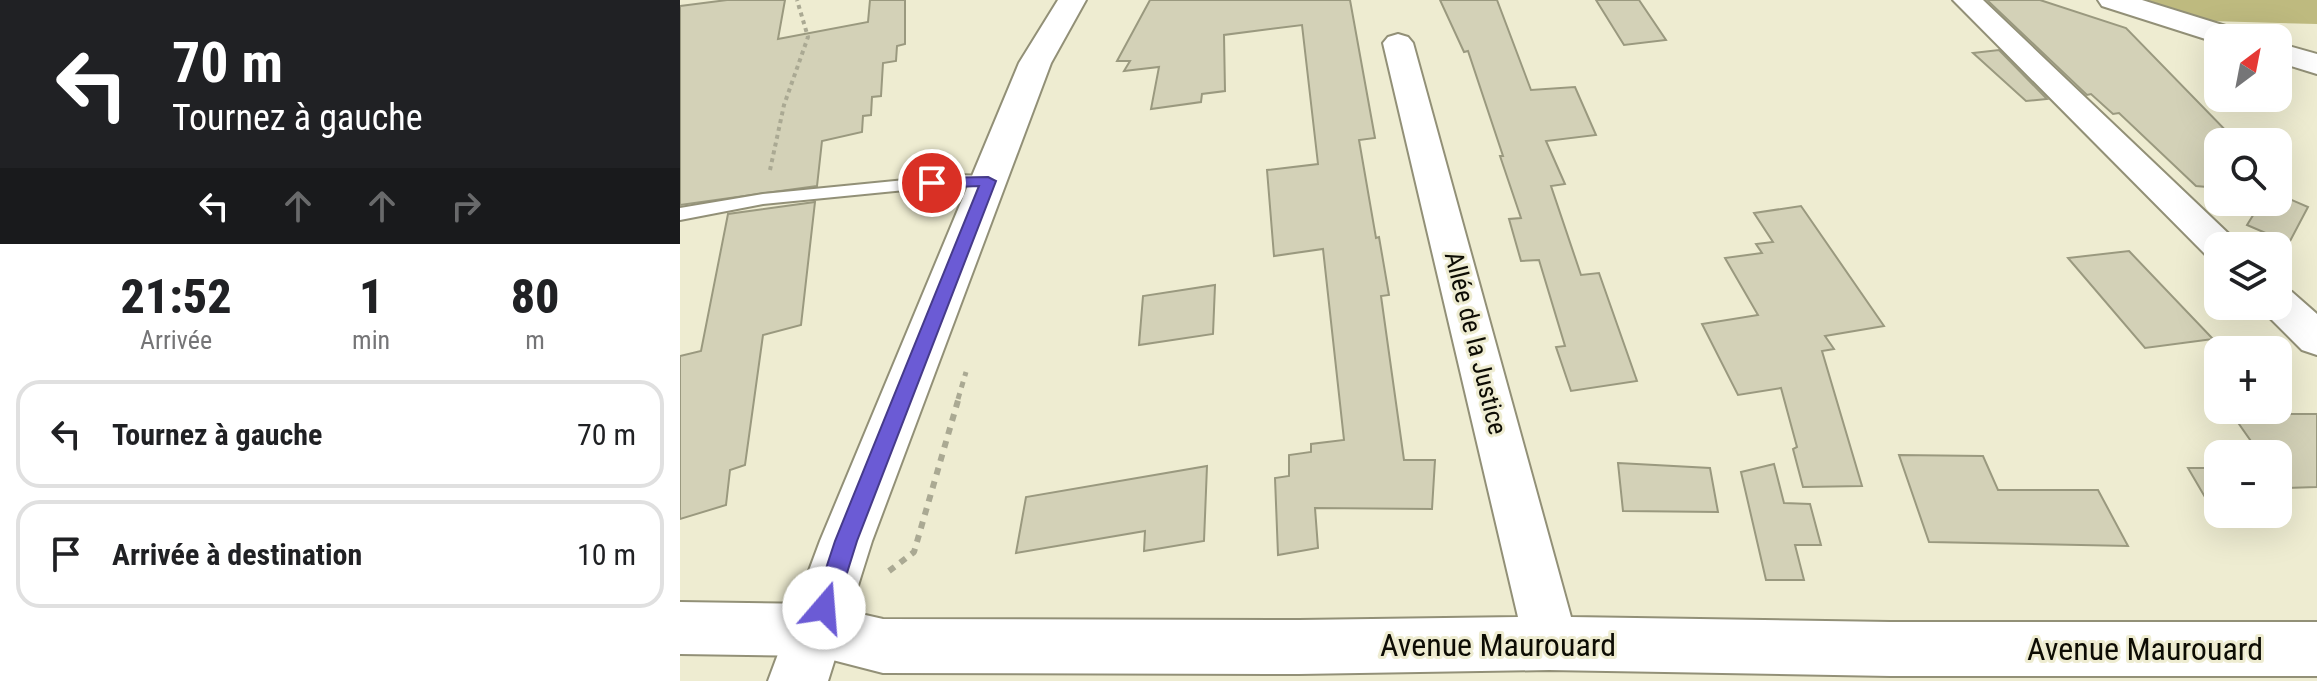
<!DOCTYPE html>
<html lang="fr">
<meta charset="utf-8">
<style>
body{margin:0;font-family:"Roboto Condensed",sans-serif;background:#f2f2f2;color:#202124;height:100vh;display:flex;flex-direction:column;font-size:30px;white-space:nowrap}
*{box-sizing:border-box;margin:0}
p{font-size:26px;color:#757577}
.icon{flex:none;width:44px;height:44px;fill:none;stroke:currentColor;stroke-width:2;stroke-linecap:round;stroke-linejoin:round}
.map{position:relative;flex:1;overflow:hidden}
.details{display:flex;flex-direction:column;background:#fff;width:680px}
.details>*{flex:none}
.top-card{background:#202124;color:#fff;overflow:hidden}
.needle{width:52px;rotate:32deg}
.buttons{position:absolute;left:1524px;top:24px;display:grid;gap:16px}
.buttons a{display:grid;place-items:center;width:88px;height:88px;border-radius:16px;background:#fff;box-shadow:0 8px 32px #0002;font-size:40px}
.pin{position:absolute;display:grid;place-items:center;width:68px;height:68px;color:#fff;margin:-34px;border:4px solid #fff;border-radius:50%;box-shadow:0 2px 8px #0007}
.me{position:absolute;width:88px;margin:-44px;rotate:18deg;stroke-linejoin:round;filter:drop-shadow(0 0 6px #0008)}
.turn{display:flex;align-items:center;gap:28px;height:168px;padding:0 40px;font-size:36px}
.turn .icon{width:104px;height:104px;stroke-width:2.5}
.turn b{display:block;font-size:56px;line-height:68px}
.lanes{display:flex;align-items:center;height:76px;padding:0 40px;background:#0003;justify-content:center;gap:40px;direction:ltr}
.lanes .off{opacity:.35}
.eta{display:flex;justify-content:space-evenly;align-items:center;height:136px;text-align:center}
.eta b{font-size:48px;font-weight:800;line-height:56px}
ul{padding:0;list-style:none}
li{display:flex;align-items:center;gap:24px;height:108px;margin:0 16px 12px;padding:0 24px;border:4px solid #e0e0e0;border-radius:24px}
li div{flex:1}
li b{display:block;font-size:30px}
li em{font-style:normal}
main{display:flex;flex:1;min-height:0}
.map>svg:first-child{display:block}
</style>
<main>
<section class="details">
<div class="top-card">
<div class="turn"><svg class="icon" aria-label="left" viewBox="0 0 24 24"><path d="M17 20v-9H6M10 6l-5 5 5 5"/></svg><div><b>70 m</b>Tournez à gauche</div></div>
<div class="lanes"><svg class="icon" aria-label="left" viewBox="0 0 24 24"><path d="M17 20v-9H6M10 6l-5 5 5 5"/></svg><svg class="icon off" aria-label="ahead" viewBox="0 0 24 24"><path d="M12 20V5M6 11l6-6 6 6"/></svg><svg class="icon off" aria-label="ahead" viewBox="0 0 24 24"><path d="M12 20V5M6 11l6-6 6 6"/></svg><svg class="icon off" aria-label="right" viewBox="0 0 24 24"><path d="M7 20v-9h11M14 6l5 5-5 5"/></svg></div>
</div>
<div class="eta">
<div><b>21:52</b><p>Arrivée</p></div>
<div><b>1</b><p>min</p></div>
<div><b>80</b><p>m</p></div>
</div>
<ul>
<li><svg class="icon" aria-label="left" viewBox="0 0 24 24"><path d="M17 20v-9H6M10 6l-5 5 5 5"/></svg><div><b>Tournez à gauche</b></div><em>70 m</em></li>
<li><svg class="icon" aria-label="arrive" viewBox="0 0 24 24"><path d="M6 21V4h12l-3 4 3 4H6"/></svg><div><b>Arrivée à destination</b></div><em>10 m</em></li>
</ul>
</section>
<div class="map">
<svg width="1637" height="681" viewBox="0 0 1637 681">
<rect width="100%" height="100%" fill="#eeecd1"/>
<polygon fill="#beba7f" points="1467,0 1637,0 1637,24 1530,21"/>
<g fill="#d3d1b7" stroke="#9a997f" stroke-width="2">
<polygon points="47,0 105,0 98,39 188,22 190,0 225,0 225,44 217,46 216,61 203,63 201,96 192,97 191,115 183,116 182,132 142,141 137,186 0,205 0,6"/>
<polygon points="470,0 670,0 695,138 679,140 696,238 699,237 709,295 701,296 724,460 755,460 752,509 635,508 638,548 598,555 595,478 609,476 609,455 631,452 631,444 664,440 643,249 594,256 587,170 638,164 622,25 544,35 545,91 522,94 521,102 471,109 479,67 444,71 450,61 437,61"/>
<polygon points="760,0 817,0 851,90 895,87 916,135 866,141 885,184 871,186 901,275 919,273 957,381 891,391 876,347 885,346 859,260 841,261 829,219 841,218 820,156 823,156 788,51 784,52"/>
<polygon points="916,0 959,0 986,40 944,45"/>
<polygon points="1307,0 1360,0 1446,28 1557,142 1538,142 1538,188 1516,186 1439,113 1433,114 1411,94 1407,95"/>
<polygon points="1319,50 1367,99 1346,101 1293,53"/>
<polygon points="1598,194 1628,207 1609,243 1567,225 1580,204 1574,202 1598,202"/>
<polygon points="135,202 121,325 83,335 65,465 50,470 46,505 0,519 0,356 21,351 48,214"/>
<polygon points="1121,206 1204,326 1145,336 1154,349 1142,351 1182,486 1123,487 1113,449 1117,447 1101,388 1058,395 1022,324 1078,315 1045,258 1082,253 1076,244 1093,242 1074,213"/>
<polygon points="1449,251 1533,339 1465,348 1388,258"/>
<polygon points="535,285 533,334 459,345 463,296"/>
<polygon points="1552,414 1637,414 1637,487 1603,488 1598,481 1598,454 1580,454"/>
<polygon points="1219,455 1303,456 1318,490 1418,490 1448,546 1249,542"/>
<polygon points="938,463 1030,468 1038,512 943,511"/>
<polygon points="1094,464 1104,503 1130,504 1141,545 1115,545 1124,580 1086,580 1061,472"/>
<polygon points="527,466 524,541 464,551 465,531 336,553 346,497"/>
<polygon points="1508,468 1538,468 1538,514 1598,514 1598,510 1606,521 1539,521"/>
</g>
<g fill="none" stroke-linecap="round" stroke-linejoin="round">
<g stroke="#929077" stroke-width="4">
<polygon id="service" points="276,175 308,176 316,181 308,186 276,185 83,204 0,220 0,208 83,194"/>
</g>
<g stroke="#929077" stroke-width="4">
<g id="minor">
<polygon points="1273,0 1303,0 1552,237 1558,246 1538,246 1538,258 1526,255"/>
<polygon points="718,34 728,37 733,43 891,617 1210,622 1637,622 1637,676 1210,676 869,670 619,674 203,673 137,656 0,654 0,602 137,604 203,619 619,620 838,617 703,43 708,37"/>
<polygon points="1598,288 1612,292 1637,314 1637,355 1622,350 1584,312 1580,306 1598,306"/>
</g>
</g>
<g stroke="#929077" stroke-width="4">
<polygon id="tertiary" points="378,0 406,0 371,63 192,541 148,681 88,681 140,541 339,63"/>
</g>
<g stroke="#929077" stroke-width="4">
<g id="secondary">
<polygon points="1418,0 1462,0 1565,32 1569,38 1538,38 1538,43 1422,6"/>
<polygon points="1598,43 1637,54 1637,74 1598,62"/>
</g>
</g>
<polyline stroke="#aaa993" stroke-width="4" stroke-dasharray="4 4" stroke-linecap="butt" points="90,170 104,105 128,37 117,0"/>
<polyline stroke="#aaa993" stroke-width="5" stroke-dasharray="6 6" stroke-linecap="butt" points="278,399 286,372"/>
<polyline stroke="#aaa993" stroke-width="6" stroke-dasharray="7 7" stroke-linecap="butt" points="209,571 234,552 279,397"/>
<use href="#service" fill="#fff" fill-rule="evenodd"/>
<use href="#minor" fill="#fff" fill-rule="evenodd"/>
<use href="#tertiary" fill="#fff" fill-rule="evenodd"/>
<use href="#secondary" fill="#fff" fill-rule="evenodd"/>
</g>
<polygon fill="#6b5bd5" stroke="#463b8a" stroke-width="2" points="308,177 316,181 177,541 156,608 152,615 144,619 136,615 133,608 155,541 299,186 252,188 244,183 252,178"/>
<g text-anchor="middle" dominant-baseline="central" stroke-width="6" stroke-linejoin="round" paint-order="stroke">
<g font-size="26" fill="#0d0c04" stroke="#eeecd1">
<text transform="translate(796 343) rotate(76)">Allée de la Justice</text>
</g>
<g font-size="32" fill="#0d0c04" stroke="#eeecd1">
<text x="818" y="645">Avenue Maurouard</text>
<text x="1465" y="649">Avenue Maurouard</text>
</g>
</g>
</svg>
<div class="buttons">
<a><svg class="needle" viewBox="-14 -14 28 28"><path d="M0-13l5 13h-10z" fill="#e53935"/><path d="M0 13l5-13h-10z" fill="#757577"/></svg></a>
<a><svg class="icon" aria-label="search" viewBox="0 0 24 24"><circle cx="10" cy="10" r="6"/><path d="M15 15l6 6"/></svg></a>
<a><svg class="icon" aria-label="layers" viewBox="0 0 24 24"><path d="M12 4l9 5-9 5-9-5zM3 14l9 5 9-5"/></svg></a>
<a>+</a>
<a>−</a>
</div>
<div class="pin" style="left:252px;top:183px;background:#d93025"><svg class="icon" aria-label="arrive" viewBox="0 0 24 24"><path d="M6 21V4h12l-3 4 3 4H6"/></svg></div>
<svg class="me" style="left:144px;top:608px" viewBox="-20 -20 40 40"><circle r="19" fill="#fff"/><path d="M0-13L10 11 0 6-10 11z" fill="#6b5bd5"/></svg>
</div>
</main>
